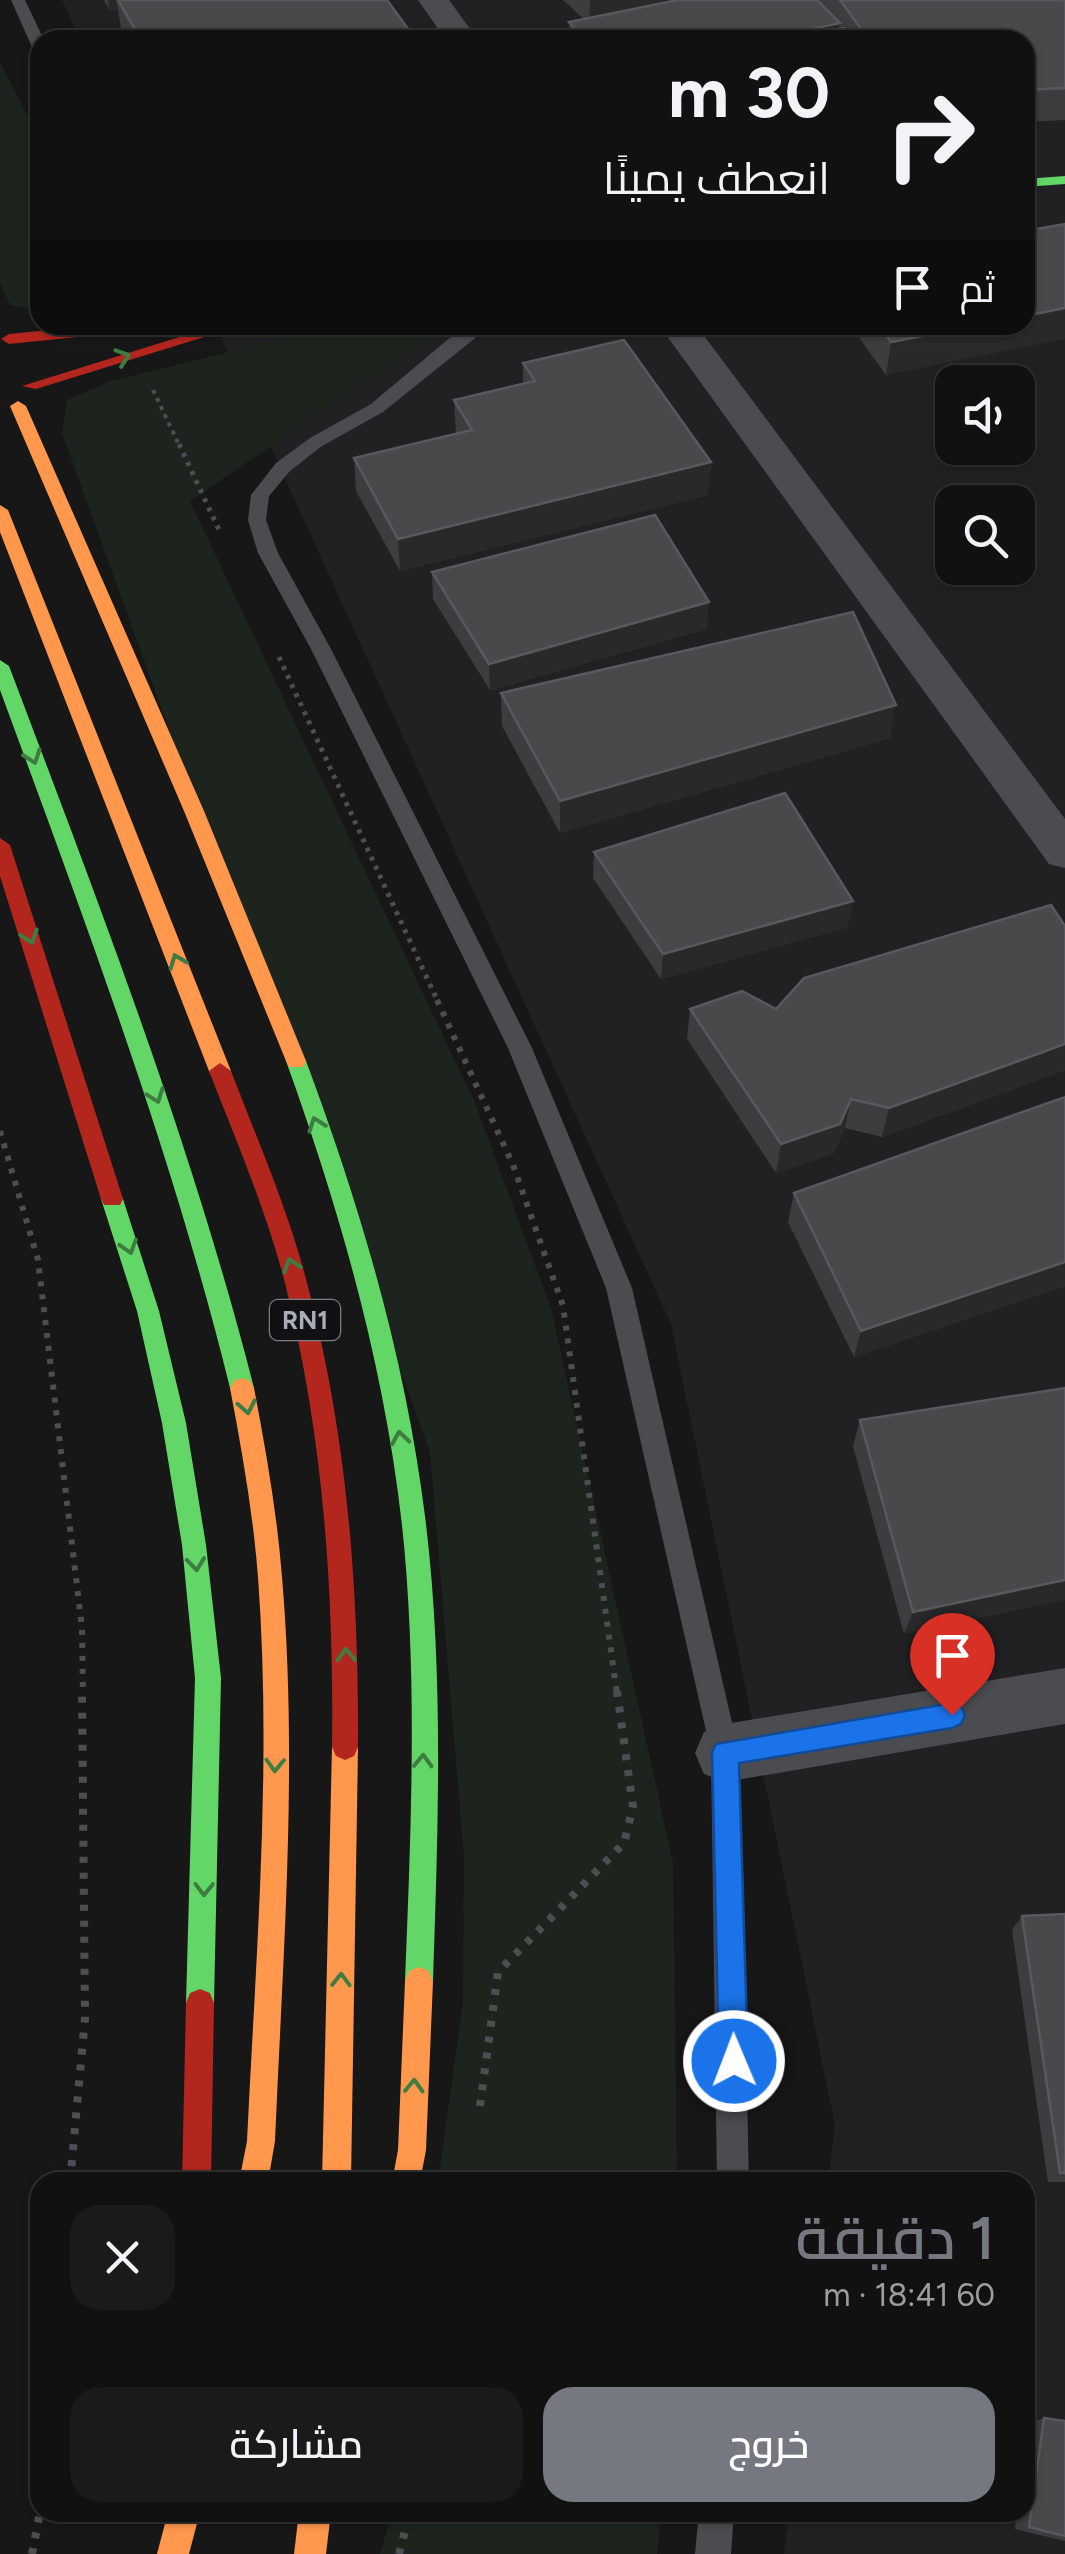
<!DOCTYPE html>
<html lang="ar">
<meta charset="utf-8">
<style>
body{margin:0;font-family:Figtree,Cairo,sans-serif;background:#1a1a1a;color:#f1f3f6;direction:rtl;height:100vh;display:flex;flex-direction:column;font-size:38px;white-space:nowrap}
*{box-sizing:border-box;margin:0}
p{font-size:32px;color:#9c9d9f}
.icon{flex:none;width:55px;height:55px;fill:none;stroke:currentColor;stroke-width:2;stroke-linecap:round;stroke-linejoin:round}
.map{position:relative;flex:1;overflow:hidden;direction:ltr}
.drawer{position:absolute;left:30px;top:2172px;width:1005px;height:350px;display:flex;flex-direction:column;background:#111;border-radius:30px;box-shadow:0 2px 8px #0004,0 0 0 2px #303131;direction:rtl}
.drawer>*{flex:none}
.guide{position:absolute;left:30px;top:30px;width:1005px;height:305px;border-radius:30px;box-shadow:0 2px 8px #0004,0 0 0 2px #303131;direction:rtl;background:#111;color:#f1f3f6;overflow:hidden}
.buttons{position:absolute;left:935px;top:365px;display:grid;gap:20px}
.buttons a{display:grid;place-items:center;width:100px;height:100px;border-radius:20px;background:#111;box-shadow:0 2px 8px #0004,0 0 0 2px #303131;font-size:50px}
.pin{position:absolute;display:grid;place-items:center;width:85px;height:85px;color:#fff;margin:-102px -42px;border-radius:50% 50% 50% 0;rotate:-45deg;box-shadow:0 0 10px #0007}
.pin .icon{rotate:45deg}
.me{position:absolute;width:110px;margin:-55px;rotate:359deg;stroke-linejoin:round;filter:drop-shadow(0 0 8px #0008)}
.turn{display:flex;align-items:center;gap:35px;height:210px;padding:0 40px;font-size:45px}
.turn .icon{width:130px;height:130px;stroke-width:2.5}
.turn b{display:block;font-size:70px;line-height:85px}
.then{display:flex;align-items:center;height:95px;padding:0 40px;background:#0003;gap:20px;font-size:38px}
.round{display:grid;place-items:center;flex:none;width:105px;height:105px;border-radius:30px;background:#1a1a1a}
.headline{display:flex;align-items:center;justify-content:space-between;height:170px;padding:0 40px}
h1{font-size:60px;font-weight:600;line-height:75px;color:#757880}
.action{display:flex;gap:20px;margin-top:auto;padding:20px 40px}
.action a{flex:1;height:115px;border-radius:30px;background:#757880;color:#fff;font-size:40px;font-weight:600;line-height:115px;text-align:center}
.action a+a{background:#1a1a1a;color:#f1f3f6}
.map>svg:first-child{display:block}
</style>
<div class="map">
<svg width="1065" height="2554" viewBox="0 0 1065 2554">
<rect width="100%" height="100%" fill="#171717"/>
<path fill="#212123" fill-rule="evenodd" d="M 62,0 L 1065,0 L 1065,2554 L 784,2554 L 789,2513 L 1025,2512 L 1025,2182 L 828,2182 L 835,2125 L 671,1324 L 215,325 L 1025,325 L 1025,40 L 80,40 ZM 952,382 L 1018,382 L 1018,448 L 952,448 ZM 952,502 L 1018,502 L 1018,568 L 952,568 Z"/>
<g fill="#1d241e">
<polygon points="0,62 40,141 40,312 10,305 0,282"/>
<polygon points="338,325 424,325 429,339 190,501 475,1103 551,1308 673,1863 677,2182 438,2182 463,2002 464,1857 430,1452 62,433 67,400 108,382"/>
<polygon points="392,2513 392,2512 661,2513 657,2554 380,2554"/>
</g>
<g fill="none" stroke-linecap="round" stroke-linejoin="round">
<polyline stroke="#4d4e52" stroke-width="4" stroke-dasharray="4 5" stroke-linecap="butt" points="153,390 180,447"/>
<g stroke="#4d4e52" stroke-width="5" stroke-dasharray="4 6" stroke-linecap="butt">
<polyline points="179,444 220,532"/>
<polyline points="279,657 438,1002"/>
</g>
<g stroke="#4d4e52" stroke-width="6" stroke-dasharray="5 8" stroke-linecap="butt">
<polyline points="437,1000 513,1165 563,1306 617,1694"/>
<polyline points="0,1131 38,1260 82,1628 83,1694"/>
</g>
<g stroke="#4d4e52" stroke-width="8" stroke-dasharray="6 10" stroke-linecap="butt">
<polyline points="480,2106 498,1972 624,1843 633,1807 617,1691"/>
<polyline points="70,2182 85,2018 82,1691"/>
<polyline points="32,2554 40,2512"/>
<polyline points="399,2554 410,2512"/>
</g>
<g fill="#4b4c50" fill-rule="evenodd">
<polygon points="11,0 25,0 44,40 40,40 40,52 32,47"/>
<polygon points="465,325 483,325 474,339 383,412 322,446 290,471 269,496 266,520 278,553 331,649 532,1048 632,1288 739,1753 749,2182 717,2182 711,1753 606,1288 508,1048 311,649 258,553 248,520 251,495 276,463 310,438 371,404"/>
<polygon points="699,2512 734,2512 731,2554 695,2554"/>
</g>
<g fill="#4b4c50" fill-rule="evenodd">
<polygon points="418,0 449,0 478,40 446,40"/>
<polygon points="659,325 696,325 1065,819 1065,868 1049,864"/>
<polygon points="1065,1668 1065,1724 725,1782 704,1774 695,1753 704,1732 725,1724"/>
</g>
<g fill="#63d668" fill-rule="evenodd">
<polygon points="1065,176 1065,184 1025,187 1025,179"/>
<path d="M 0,660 L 9,666 C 99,904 191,1141 254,1388 L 250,1395 L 242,1398 L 234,1395 L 230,1388 C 171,1149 85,921 0,690 Z"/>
<path d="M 296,1053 L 306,1061 C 362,1211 407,1365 426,1524 C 444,1676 438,1829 433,1981 L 429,1991 L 419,1995 L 409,1991 L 405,1981 C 411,1829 418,1676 402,1525 C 384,1365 340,1211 286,1061 Z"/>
<polygon points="112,1190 120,1193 123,1199 159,1311 186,1423 206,1545 221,1678 214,2003 210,2013 200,2017 190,2013 186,2003 195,1678 182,1545 162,1423 137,1311 101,1199 104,1193"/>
</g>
<g fill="#ff974d" fill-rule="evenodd">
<polygon points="18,401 26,406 204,811 306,1061 303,1067 289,1067 286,1061 184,811 10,406"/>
<polygon points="0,505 8,510 231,1071 227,1077 213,1077 209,1071 0,532"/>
<path d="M 242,1378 L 250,1381 L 254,1388 C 266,1451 277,1513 282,1577 C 298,1764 283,1953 275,2141 L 268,2182 L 239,2182 L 247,2141 C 256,1953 272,1765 258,1577 C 253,1513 242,1451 230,1388 L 234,1381 Z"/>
<polygon points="345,1734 354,1738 358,1747 351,2182 322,2182 332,1747 336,1738"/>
<polygon points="419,1967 429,1971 433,1981 426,2150 420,2182 392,2182 398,2150 405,1981 409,1971"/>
<polygon points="168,2512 200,2512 189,2554 157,2554"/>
<polygon points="299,2512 331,2512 326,2554 294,2554"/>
</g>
<g fill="#b3261e" fill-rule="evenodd">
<polygon points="100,325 154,325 146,330 9,344 1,339 9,334"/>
<polygon points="218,325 243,325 36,389 22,386"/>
<polygon points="0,838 10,845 123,1199 120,1205 104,1205 101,1199 0,876"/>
<path d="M 220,1063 L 231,1071 C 257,1139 287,1207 306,1279 C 347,1432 359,1589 358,1747 L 354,1756 L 345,1760 L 336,1756 L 332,1747 C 334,1589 323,1432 284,1279 C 265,1208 236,1140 209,1071 Z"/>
<polygon points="200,1989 210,1993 214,2003 211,2182 182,2182 186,2003 190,1993"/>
</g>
</g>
<g fill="#3d3d3f">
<polygon points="104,0 387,0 414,37 414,40 127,40 121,29 118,9 109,10"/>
<polygon points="563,0 1065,0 1065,120 1025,122 1025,40 569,40 569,22 584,19"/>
<polygon points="850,325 1025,325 886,375"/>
<polygon points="523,363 711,462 708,495 400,571 356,491 354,458 456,434 454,400 523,383"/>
<polygon points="432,572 707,629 490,690 433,599"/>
<polygon points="501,693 890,738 560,833 502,726"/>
<polygon points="594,852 848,927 661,979 593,878"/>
<polygon points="1065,926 1065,1070 882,1137 845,1128 834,1153 776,1173 687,1039 690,1009 776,1009"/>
<polygon points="1065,1097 1065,1286 854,1357 788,1222 794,1193"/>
<polygon points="1065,1388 904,1634 853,1446 860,1420"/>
<polygon points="1065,1914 1065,2182 1048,2182 1012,1930 1022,1916"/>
<polygon points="1044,2418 1065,2421 1065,2541 1015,2529 1017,2512 1025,2512 1025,2454 1029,2423"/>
</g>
<g fill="#29292a">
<polygon points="108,0 116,0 118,9 109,10"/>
<polygon points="590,0 720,0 589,24"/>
<polygon points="840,23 838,40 761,40"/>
<polygon points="1065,308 1065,339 886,375 891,342 978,325 1025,325 1025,316"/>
<polygon points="711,462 708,495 400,571 398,539"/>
<polygon points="709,602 707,629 490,690 489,664"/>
<polygon points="896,705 890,738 560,833 560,801"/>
<polygon points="853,901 848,927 661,979 663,954"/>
<polygon points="1065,1044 1065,1070 882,1137 889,1108"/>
<polygon points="851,1099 845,1128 834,1153 776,1173 781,1144"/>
<polygon points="1065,1262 1065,1286 854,1357 861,1331"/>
<polygon points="1065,1580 1065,1600 904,1634 913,1612"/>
</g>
<g fill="#49494c" stroke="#58595d" stroke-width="2.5">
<polygon points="118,0 387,0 414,37 401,40 141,40"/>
<polygon points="678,0 817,0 840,23 761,40 584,40 569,22"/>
<polygon points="840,0 1065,0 1065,88 1025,90 1025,40 869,40"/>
<polygon points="844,28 853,40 778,40"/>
<polygon points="1065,224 1065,308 1025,316 1025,231"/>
<polygon points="879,325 978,325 891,342"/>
<polygon points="624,340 711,462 398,539 354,458 472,430 454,400 535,381 523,363"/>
<polygon points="655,515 709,602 489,664 432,572"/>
<polygon points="853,612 896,705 560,801 501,693"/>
<polygon points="785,793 853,901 663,954 594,852"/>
<polygon points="1051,905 1065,926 1065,1044 889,1108 851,1099 840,1124 781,1144 690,1009 742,991 776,1009 804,978"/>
<polygon points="1065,1097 1065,1262 861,1331 794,1193"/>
<polygon points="1065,1388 1065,1580 913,1612 860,1420"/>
<polygon points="1065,1914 1065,2173 1060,2173 1022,1916"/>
<polygon points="1044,2418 1065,2421 1065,2536 1029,2527"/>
</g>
<defs><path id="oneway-chevron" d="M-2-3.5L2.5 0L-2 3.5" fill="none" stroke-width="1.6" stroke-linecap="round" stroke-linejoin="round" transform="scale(2.5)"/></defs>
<g stroke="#3e7d42">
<use href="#oneway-chevron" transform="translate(123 357) rotate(-19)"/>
<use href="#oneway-chevron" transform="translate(33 757) rotate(70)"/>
<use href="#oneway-chevron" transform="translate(30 937) rotate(72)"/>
<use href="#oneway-chevron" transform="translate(177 961) rotate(-111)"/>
<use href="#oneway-chevron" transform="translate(156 1096) rotate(70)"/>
<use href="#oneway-chevron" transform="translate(316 1124) rotate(-110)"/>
<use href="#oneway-chevron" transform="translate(129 1247) rotate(73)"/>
<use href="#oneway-chevron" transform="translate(291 1265) rotate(-108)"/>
<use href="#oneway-chevron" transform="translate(247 1407) rotate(79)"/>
<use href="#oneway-chevron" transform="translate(400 1438) rotate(-99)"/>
<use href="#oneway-chevron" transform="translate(196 1564) rotate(84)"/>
<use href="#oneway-chevron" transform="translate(346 1655) rotate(-92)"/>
<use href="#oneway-chevron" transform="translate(423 1761) rotate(-88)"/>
<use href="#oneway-chevron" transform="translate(275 1765) rotate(92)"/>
<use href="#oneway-chevron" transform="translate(204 1889) rotate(91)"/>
<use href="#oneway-chevron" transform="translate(341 1980) rotate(-89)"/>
<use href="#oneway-chevron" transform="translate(414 2086) rotate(-88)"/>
</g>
<polygon fill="#1a73e8" stroke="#114b97" stroke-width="2.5" points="952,1703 961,1706 965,1715 961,1724 952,1728 739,1763 748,2061 744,2071 734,2076 724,2071 719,2061 712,1752 716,1744"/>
<g text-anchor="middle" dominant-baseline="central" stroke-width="8" stroke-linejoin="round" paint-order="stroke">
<rect fill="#111113" stroke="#7b7e86" stroke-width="2.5" x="270" y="1300" width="70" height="40" rx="8"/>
<g font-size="25" font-weight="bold" fill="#a8adb8">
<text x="305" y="1320">RN1</text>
</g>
</g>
</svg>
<div class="buttons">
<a><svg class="icon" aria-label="sound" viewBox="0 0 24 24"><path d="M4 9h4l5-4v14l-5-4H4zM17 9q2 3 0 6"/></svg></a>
<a><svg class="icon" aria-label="search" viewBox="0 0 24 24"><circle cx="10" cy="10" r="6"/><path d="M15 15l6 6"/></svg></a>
</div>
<div class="pin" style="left:952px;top:1715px;background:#d93025"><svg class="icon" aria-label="arrive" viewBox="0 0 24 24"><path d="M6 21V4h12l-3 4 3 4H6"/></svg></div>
<svg class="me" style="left:734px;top:2061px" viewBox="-20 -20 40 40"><circle r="17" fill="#1a73e8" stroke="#fff" stroke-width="3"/><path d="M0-11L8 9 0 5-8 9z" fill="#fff"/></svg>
<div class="guide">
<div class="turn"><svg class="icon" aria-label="right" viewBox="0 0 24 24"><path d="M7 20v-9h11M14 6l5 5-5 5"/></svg><div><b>30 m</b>انعطف يمينًا</div></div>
<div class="then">ثم<svg class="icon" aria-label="arrive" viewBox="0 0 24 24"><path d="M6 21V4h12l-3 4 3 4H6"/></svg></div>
</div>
<section class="drawer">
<div class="headline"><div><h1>1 دقيقة</h1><p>60 m · 18:41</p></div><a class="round"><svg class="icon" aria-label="close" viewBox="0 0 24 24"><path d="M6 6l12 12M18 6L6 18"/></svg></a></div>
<div class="action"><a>خروج</a><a>مشاركة</a></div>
</section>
</div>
